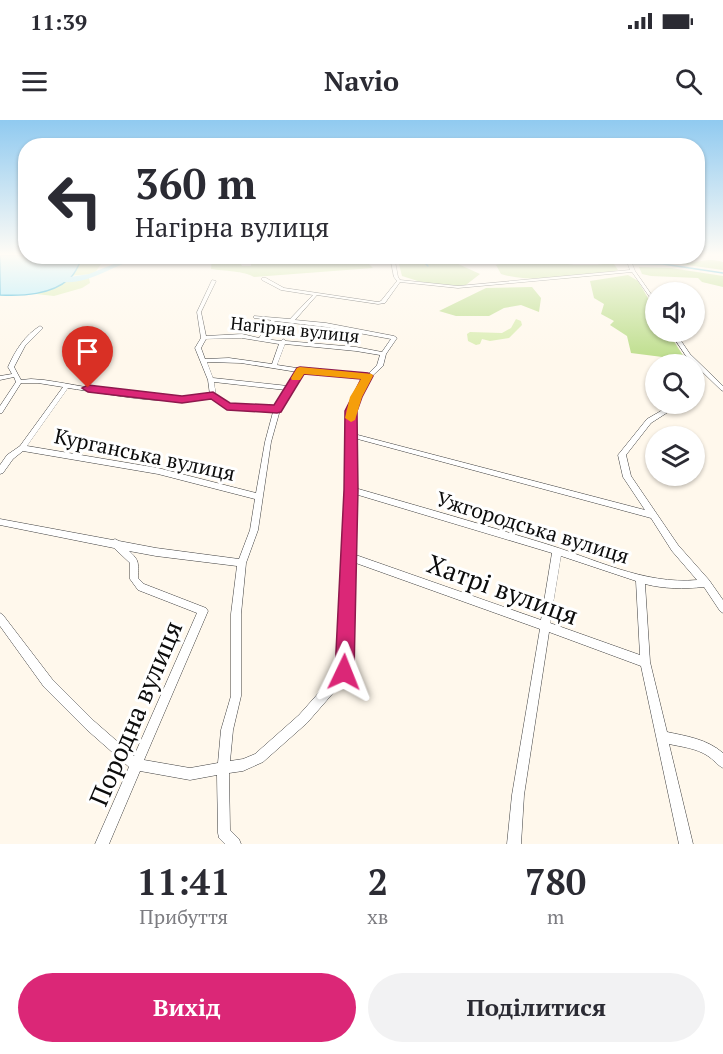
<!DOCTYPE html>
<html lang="uk">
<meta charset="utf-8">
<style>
body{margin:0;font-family:"PT Serif",serif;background:#f2f2f3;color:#2b2b33;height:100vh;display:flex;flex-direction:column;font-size:22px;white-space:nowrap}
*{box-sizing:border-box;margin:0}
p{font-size:20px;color:#7c7c81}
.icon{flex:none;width:33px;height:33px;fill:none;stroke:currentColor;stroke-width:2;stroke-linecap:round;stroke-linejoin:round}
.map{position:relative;height:724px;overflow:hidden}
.side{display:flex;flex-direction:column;background:#fff;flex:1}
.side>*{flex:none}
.guide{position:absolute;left:18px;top:18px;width:687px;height:126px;border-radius:24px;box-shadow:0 2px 4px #0004;background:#fff;color:#2b2b33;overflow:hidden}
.fabs{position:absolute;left:645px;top:162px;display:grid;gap:12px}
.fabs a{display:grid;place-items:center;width:60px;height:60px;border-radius:50%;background:#fff;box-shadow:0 2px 4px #0004;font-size:30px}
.pin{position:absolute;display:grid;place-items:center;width:51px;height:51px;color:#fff;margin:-62px -26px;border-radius:50% 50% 50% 0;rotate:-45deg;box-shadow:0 0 6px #0007}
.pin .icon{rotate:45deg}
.me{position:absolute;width:66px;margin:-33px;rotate:2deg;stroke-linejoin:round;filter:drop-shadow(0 0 4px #0008)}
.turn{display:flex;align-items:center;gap:21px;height:126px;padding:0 18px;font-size:27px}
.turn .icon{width:78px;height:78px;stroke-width:2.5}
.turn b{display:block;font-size:42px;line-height:51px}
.eta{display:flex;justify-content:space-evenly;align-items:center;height:102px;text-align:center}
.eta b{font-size:36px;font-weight:600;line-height:42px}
.action{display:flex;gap:12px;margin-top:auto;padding:12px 18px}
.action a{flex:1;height:69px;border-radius:36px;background:#db2777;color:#fff;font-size:24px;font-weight:600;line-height:69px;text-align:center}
.action a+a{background:#f2f2f3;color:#2b2b33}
.status{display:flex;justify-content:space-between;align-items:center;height:42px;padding:0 30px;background:#fff;direction:ltr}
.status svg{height:16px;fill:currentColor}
header{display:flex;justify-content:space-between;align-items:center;height:78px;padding:0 18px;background:#fff;font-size:27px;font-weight:600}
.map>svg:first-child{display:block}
</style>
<div class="status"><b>11:39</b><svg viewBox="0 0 49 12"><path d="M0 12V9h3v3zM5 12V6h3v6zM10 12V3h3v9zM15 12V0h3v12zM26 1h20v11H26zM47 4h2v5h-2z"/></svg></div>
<header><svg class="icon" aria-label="menu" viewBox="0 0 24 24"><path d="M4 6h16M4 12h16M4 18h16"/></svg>Navio<svg class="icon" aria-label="search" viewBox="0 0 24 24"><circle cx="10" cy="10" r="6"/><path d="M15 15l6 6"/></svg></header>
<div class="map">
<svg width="723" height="724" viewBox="0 0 723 724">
<rect width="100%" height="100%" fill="#fff8ec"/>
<g fill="#daedb2">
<polygon points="64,137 106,137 94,154 67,156"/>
<polygon points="89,158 90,163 82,168 54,176 36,174 69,160"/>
<polygon points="516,199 521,201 522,205 509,218 490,221 482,219 480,224 476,225 468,221 467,214 470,212 502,213 511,208"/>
</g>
<g fill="#c0df90">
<path d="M 515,136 L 539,137 L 541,140 L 574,145 L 597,145 L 620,141 L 614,144 L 618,150 C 590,159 529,163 501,154 L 496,145 L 525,139 Z"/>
<path d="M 237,137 L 242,146 L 251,146 L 251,137 L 390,137 L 363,138 L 373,148 L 254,157 C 245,151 224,151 211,149 L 212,138 Z"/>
<path d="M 646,137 C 661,136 671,142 685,143 C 699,143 706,137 723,142 L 723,150 L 658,141 Z"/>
<polygon points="416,139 456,143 480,154 462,168 421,162 402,156 398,140"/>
<polygon points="639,147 671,148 723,156 723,167 702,162 698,158 651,156 642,154"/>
<polygon points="628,155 638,161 655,190 656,212 668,212 686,240 631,233 627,216 610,205 614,201 601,194 604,184 594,178 590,161"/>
<polygon points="532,167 541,178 539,192 521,185 504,188 489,196 456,196 439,191 486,168"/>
</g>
<path fill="#aceafb" stroke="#2dafd8" stroke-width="1.5" d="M 0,135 L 73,137 L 82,139 C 78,145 75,155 69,159 C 51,175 23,176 0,175 Z"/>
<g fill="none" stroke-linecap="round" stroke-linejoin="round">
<g stroke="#2dafd8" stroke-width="1.5">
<polyline points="329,136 355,136"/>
<polyline points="415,136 445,140 663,144 723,153"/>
<polyline points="426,138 425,143 428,146"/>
</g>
<path fill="#aceafb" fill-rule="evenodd" d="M 196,136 C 176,144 152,136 131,141 C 108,148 76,172 51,158 L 55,156 L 70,157 L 89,154 L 131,137 Z"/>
<g stroke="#3f3f3f" stroke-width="1">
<g id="street">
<path d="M 390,136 L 394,136 L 398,157 L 400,160 L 458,166 L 630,150 L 625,136 L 629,136 L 635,151 L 656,181 L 656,186 L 632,152 L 458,168 L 400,162 L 385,183 L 378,184 L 317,175 L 295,200 L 326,203 L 394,216 L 397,218 L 386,234 L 383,246 L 370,258 L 359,277 L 354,291 L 354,314 L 645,390 L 623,357 L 618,335 L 647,299 L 673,284 L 680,284 L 679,285 L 651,303 L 626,335 L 631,356 L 678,425 L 709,460 L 723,480 L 723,493 L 720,491 L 704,467 C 684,469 664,469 645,464 L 650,542 L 667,612 C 686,616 707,619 723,633 L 723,648 C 717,645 713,639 708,636 C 696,628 682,627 669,624 L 693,724 L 679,724 L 641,546 L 549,512 L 524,675 L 521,724 L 507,724 L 512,675 L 540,509 L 353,442 L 349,552 L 348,556 L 307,603 L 263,642 L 243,651 L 229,653 L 230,710 L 239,719 L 241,724 L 225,724 L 219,718 L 218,713 L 217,655 L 190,660 L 140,651 L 109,724 L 95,724 L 129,647 L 86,609 L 44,567 L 0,506 L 0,493 L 3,495 L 52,559 L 94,601 L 134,636 L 197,493 L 138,470 L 130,459 L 130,443 L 114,428 L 0,405 L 0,399 L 113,420 L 115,419 L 119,421 L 156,428 L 239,439 L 250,410 L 255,379 L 158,354 L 23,331 L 13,339 L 3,353 L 0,354 L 0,345 L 7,335 L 20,326 L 63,267 L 38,263 L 21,263 L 2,293 L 0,293 L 0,286 L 16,262 L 14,257 L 0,260 L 0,256 L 12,254 L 8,247 C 15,231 25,215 40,206 L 43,208 L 25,226 L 14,247 L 21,260 L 31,259 L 44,260 C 98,268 154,283 210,275 L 208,260 L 195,228 L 201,218 L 197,192 L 212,160 L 216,161 L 201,192 L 206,216 L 242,214 L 259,218 L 271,200 L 254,198 L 254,196 L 290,199 L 313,175 L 281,170 L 262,160 L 262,158 L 266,158 L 284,168 L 378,182 L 381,181 L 397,161 L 394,157 ZM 275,201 L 326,207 L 391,219 L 382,232 L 356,227 L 286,221 L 283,219 L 281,221 L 264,219 ZM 242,218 L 279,224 L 272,244 L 229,238 L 205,239 L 201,228 L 206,219 ZM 285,224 L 356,231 L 380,235 L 377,245 L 367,255 L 310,250 L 277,245 ZM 207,242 L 241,243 L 297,252 L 288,266 L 213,258 ZM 302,253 L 364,258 L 353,277 L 348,291 L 347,370 L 339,550 L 299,595 L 255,634 L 243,639 L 230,641 L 233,610 L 241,576 L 241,494 L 246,443 L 258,410 L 271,322 L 280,290 ZM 214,262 L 286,270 L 275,288 L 229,284 L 216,275 ZM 68,268 C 116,275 164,286 212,278 L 227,288 L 273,292 L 265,322 L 256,373 L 158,348 L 27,326 ZM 354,318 L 651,398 L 672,431 L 697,460 C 644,465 593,438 543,423 C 481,404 418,386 355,368 ZM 355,374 L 552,433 L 541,500 L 353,434 ZM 129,431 L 156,436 L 237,446 L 231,494 L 231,576 L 221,610 L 218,643 L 190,648 L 144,640 L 208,491 L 206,488 L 144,464 L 138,458 C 138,442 140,441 129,431 ZM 561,436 L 636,461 L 640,535 L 550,503 Z"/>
<polygon points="670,212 675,212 690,234 723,266 723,271 721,270 686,236"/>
</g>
</g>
<use href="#street" fill="#fff" fill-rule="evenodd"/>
</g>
<linearGradient id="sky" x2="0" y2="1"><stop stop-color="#90caf0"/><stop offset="0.57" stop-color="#fffcf6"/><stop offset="1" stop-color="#fffcf6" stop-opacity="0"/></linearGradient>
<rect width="723" height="236" fill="url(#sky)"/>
<polygon fill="#db2777" stroke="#8e194d" stroke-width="1.5" points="300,247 368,253 373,256 362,277 357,291 358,370 354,552 351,559 344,561 338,559 335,552 344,370 345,291 361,259 304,254 281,292 277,293 227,290 211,279 182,283 88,272 82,268 88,265 182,276 213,272 230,283 274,285 297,248"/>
<polygon fill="#f59e0b" points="300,247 372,254 373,256 362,277 355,300 351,302 345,298 350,277 361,259 304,254 300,260 292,260 291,258 297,248"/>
<g text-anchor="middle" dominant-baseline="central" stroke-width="6" stroke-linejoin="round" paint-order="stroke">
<g font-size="18" fill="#0c0c0c" stroke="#fff">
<text transform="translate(295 209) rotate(6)">Нагірна вулиця</text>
</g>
<g font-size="21" fill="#0c0c0c" stroke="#fff">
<text transform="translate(145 334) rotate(12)">Курганська вулиця</text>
<text transform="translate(533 407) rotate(17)">Ужгородська вулиця</text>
</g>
<g font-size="26" fill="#0c0c0c" stroke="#fff">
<text transform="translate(503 469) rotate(20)">Хатрі вулиця</text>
<text transform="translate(135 593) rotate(-67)">Породна вулиця</text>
</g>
</g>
</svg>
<div class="fabs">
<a><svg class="icon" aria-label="sound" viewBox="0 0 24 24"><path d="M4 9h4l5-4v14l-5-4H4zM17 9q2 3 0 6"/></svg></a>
<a><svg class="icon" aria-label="search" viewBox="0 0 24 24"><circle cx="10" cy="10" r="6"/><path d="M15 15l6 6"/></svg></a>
<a><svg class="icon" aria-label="layers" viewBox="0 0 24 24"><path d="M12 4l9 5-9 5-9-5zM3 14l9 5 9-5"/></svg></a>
</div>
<div class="pin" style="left:88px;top:268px;background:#d93025"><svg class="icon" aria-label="arrive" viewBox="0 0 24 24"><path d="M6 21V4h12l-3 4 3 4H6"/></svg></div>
<svg class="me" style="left:344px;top:552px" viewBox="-20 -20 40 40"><path d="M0-17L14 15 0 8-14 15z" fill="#db2777" stroke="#fff" stroke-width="4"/></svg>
<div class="guide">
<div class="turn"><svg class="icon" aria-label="left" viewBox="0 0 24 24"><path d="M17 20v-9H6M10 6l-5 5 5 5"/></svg><div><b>360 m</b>Нагірна вулиця</div></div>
</div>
</div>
<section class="side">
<div class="eta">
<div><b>11:41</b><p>Прибуття</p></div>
<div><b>2</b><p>хв</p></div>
<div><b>780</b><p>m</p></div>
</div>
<div class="action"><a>Вихід</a><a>Поділитися</a></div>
</section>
